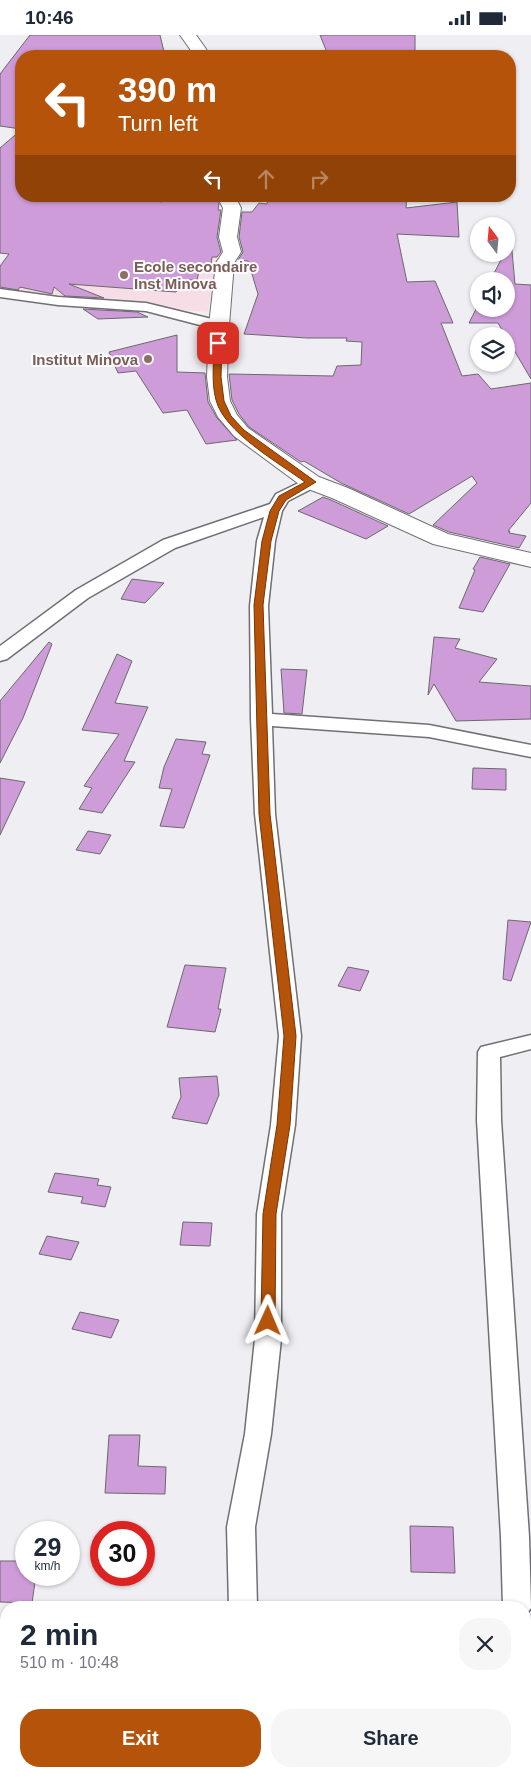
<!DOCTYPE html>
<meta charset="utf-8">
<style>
body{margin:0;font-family:Arial,sans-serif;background:#f6f6f7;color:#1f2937;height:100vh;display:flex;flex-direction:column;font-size:19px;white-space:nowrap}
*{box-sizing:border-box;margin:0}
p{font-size:16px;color:#747a83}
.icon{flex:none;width:28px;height:28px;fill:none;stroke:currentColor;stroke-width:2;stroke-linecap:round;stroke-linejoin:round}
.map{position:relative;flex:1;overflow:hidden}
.panel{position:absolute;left:0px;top:1566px;width:531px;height:176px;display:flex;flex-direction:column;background:#fff;border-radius:20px 20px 0 0;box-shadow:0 1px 4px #0004}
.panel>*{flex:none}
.guide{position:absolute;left:15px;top:15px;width:501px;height:152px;border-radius:20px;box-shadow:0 1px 4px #0004;background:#b45309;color:#fff;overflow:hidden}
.needle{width:32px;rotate:344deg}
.controls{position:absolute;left:470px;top:182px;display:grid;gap:10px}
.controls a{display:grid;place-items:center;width:45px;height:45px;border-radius:50%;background:#fff;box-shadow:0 1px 4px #0004;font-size:25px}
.speed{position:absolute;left:15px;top:1486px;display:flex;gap:10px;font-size:25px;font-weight:700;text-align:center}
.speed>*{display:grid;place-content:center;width:65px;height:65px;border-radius:50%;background:#fff;box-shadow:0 1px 4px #0004;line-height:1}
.speed small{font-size:12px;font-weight:400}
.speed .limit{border:8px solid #d22;background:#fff;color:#111}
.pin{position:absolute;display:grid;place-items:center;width:42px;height:42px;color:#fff;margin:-21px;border-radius:10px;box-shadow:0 2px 8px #0006}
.me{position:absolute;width:55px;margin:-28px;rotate:1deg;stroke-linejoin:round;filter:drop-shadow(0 0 4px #0008)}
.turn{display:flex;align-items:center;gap:18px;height:105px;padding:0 20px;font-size:22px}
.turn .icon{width:65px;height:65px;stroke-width:2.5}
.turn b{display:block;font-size:35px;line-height:42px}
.lanes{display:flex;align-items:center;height:48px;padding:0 20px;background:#0003;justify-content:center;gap:25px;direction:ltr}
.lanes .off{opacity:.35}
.round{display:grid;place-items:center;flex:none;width:52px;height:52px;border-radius:20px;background:#f6f6f7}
.headline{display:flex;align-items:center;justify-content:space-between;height:85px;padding:0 20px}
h1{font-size:30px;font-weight:700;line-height:38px}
.primary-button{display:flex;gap:10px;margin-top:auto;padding:10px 20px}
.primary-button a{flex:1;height:58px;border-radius:20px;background:#b45309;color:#fff;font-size:20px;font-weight:700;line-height:58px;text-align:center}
.primary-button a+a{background:#f6f6f7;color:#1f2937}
.status{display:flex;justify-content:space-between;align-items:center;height:35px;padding:0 25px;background:#fff;direction:ltr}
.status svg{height:14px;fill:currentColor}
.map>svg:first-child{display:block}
</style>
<div class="status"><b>10:46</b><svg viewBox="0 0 49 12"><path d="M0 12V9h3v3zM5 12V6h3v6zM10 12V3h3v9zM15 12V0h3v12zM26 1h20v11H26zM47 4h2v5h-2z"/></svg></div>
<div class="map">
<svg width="531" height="1742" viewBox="0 0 531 1742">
<rect width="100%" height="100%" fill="#eeeef3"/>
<polygon fill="#f6dde6" points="219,216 208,277 68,265 15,254 51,226"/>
<g fill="#ce9cd9" stroke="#6c696d">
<polygon points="30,0 160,0 165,21 21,21 21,94 0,91 0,39"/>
<polygon points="320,0 415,0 415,17 328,20"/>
<polygon points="21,95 21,161 132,161 162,167 163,162 209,161 207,165 217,166 219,169 218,175 221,175 217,202 221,217 217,222 212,222 210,236 199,236 197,245 185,245 184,249 180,249 176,257 69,249 104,263 65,261 54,252 52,259 20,252 18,255 0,252 0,231 9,219 0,218 0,113"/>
<polygon points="268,161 407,161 406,173 457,167 459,202 397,199 407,247 435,246 453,288 441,288 462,341 478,339 491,354 531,348 531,468 508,496 510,496 509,498 526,501 519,513 449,497 433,490 477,448 472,441 409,479 341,448 304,426 301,427 249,392 239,379 232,365 229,339 333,341 337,331 361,330 362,307 346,306 347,303 307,303 244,299 258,259 248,226 238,225 243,217 239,202 242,177 252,177 259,168 267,169"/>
<polygon points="511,205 515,249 531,250 531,344 498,288 469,288 479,268 479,274 506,274 506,246 490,246 504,219 506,219"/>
<polygon points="83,274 137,277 148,282 98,284"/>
<polygon points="177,300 177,337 205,338 208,367 217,383 237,405 206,409 187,375 163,378 136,336 118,338 109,317"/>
<polygon points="323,462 331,465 388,491 366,504 298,476"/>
<polygon points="480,522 510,529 483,577 459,573 475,535 473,534"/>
<polygon points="132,544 164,548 145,568 121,564"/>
<polygon points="434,602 460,604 455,613 497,624 479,647 531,651 531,684 456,686 434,649 428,660"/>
<polygon points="49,607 52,609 23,683 0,728 0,666"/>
<polygon points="117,619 132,626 115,668 148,672 124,726 135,727 102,778 79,774 92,753 84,751 119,699 82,695"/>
<polygon points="281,634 307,635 302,679 284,678"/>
<polygon points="176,704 206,707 202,719 210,720 184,793 160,791 172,754 159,753 164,732"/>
<polygon points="473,733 506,734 506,755 472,754"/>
<polygon points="0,743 25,747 0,800"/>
<polygon points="88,796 111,800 100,819 76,815"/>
<polygon points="508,885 531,887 511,946 503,944"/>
<polygon points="185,930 226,933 218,974 221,974 215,997 167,992"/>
<polygon points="348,932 369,936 360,956 338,951"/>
<polygon points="217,1041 219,1060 207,1089 172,1083 181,1062 179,1043"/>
<polygon points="55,1138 99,1144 97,1150 111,1152 105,1172 81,1168 83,1162 48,1157"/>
<polygon points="183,1187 212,1188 210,1211 180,1210"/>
<polygon points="47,1201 79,1207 71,1225 39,1219"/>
<polygon points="80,1277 119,1285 111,1303 72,1294"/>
<polygon points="109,1400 140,1400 138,1431 166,1432 165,1459 105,1458"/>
<polygon points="410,1491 453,1492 455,1538 411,1537"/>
<polygon points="0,1526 26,1526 26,1540 36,1540 32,1568 0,1567"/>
</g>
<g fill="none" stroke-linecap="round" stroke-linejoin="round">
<g stroke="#707074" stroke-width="3">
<g id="minor">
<polygon points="0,254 58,262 146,268 224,287 227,290 224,293 219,295 146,276 58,270 0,262"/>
<polygon points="311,442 317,443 319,447 317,451 288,466 282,476 275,506 268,571 272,679 429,690 531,710 531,722 429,702 272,691 275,779 301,1001 295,1090 281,1179 281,1304 271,1399 255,1492 257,1572 229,1572 227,1492 245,1399 255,1304 257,1179 271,1090 279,1001 255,779 251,684 250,571 257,506 264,482 175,513 88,563 7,624 0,626 0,611 76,555 163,505 270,469 276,459"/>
<polygon points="531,1000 531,1014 500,1022 501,1085 529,1502 531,1573 525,1581 525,1572 503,1572 501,1502 477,1085 478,1017 481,1012"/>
<rect x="234" y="1736" width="30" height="6"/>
</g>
</g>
<g stroke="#707074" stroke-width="2">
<g id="tertiary">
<polygon points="180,0 196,0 206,14 208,21 192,21 190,14"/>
<polygon points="217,161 235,161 241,173 237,202 241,217 234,228 229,290 227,342 230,366 237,380 248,393 319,442 348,453 448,499 531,518 531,532 433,509 332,463 303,452 234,401 218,382 210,366 207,342 209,290 216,228 223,217 219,202 223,173"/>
</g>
</g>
<use href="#minor" fill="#fff" fill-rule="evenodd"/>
<use href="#tertiary" fill="#fff" fill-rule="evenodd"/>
</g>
<path fill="#b45309" stroke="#753606" d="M 218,305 L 222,308 L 221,342 L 224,366 L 231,381 L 244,395 L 316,447 L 286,465 L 279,476 L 271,506 L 263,570 L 270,779 L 296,1001 L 290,1090 L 276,1179 L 275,1286 L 273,1290 L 268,1291 L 263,1290 L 261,1286 L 263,1179 L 277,1090 L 284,1001 L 259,779 L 254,570 L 262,506 L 270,476 L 279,461 L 305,447 C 279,428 224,397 216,365 C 211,347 214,326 214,308 Z"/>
<g fill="#8d6e63" stroke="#fbfbff" stroke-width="2">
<circle cx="124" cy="240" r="5"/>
<circle cx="148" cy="324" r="5"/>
</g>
<g text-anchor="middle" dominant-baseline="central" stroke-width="4" stroke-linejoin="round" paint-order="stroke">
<g font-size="15" font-weight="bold" fill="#785e54" stroke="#fbfbff" text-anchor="start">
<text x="134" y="231">Ecole secondaire<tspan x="134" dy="17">Inst Minova</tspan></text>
<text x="138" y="324" text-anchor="end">Institut Minova</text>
</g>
</g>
</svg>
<div class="controls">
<a><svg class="needle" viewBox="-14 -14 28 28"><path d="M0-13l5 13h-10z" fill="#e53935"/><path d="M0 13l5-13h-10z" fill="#747a83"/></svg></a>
<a><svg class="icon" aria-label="sound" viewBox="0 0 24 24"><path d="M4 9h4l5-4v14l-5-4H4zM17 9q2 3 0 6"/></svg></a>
<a><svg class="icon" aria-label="layers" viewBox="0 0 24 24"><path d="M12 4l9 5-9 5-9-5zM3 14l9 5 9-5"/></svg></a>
</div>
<div class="speed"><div>29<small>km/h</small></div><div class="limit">30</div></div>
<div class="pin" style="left:218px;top:308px;background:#d93025"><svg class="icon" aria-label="arrive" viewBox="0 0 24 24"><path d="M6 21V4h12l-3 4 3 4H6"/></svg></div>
<svg class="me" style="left:268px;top:1286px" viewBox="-20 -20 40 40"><path d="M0-17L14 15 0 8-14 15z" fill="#b45309" stroke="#fff" stroke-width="4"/></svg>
<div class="guide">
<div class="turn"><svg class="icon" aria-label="left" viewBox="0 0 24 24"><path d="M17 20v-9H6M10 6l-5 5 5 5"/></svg><div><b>390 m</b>Turn left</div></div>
<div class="lanes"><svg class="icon" aria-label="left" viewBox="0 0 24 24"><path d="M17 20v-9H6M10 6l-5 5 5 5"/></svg><svg class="icon off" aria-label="ahead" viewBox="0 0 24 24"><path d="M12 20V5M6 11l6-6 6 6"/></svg><svg class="icon off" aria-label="right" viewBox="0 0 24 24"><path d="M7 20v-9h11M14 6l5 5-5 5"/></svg></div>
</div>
<section class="panel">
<div class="headline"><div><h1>2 min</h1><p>510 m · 10:48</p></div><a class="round"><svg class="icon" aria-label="close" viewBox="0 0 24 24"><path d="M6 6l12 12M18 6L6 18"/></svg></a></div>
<div class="primary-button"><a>Exit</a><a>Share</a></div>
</section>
</div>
